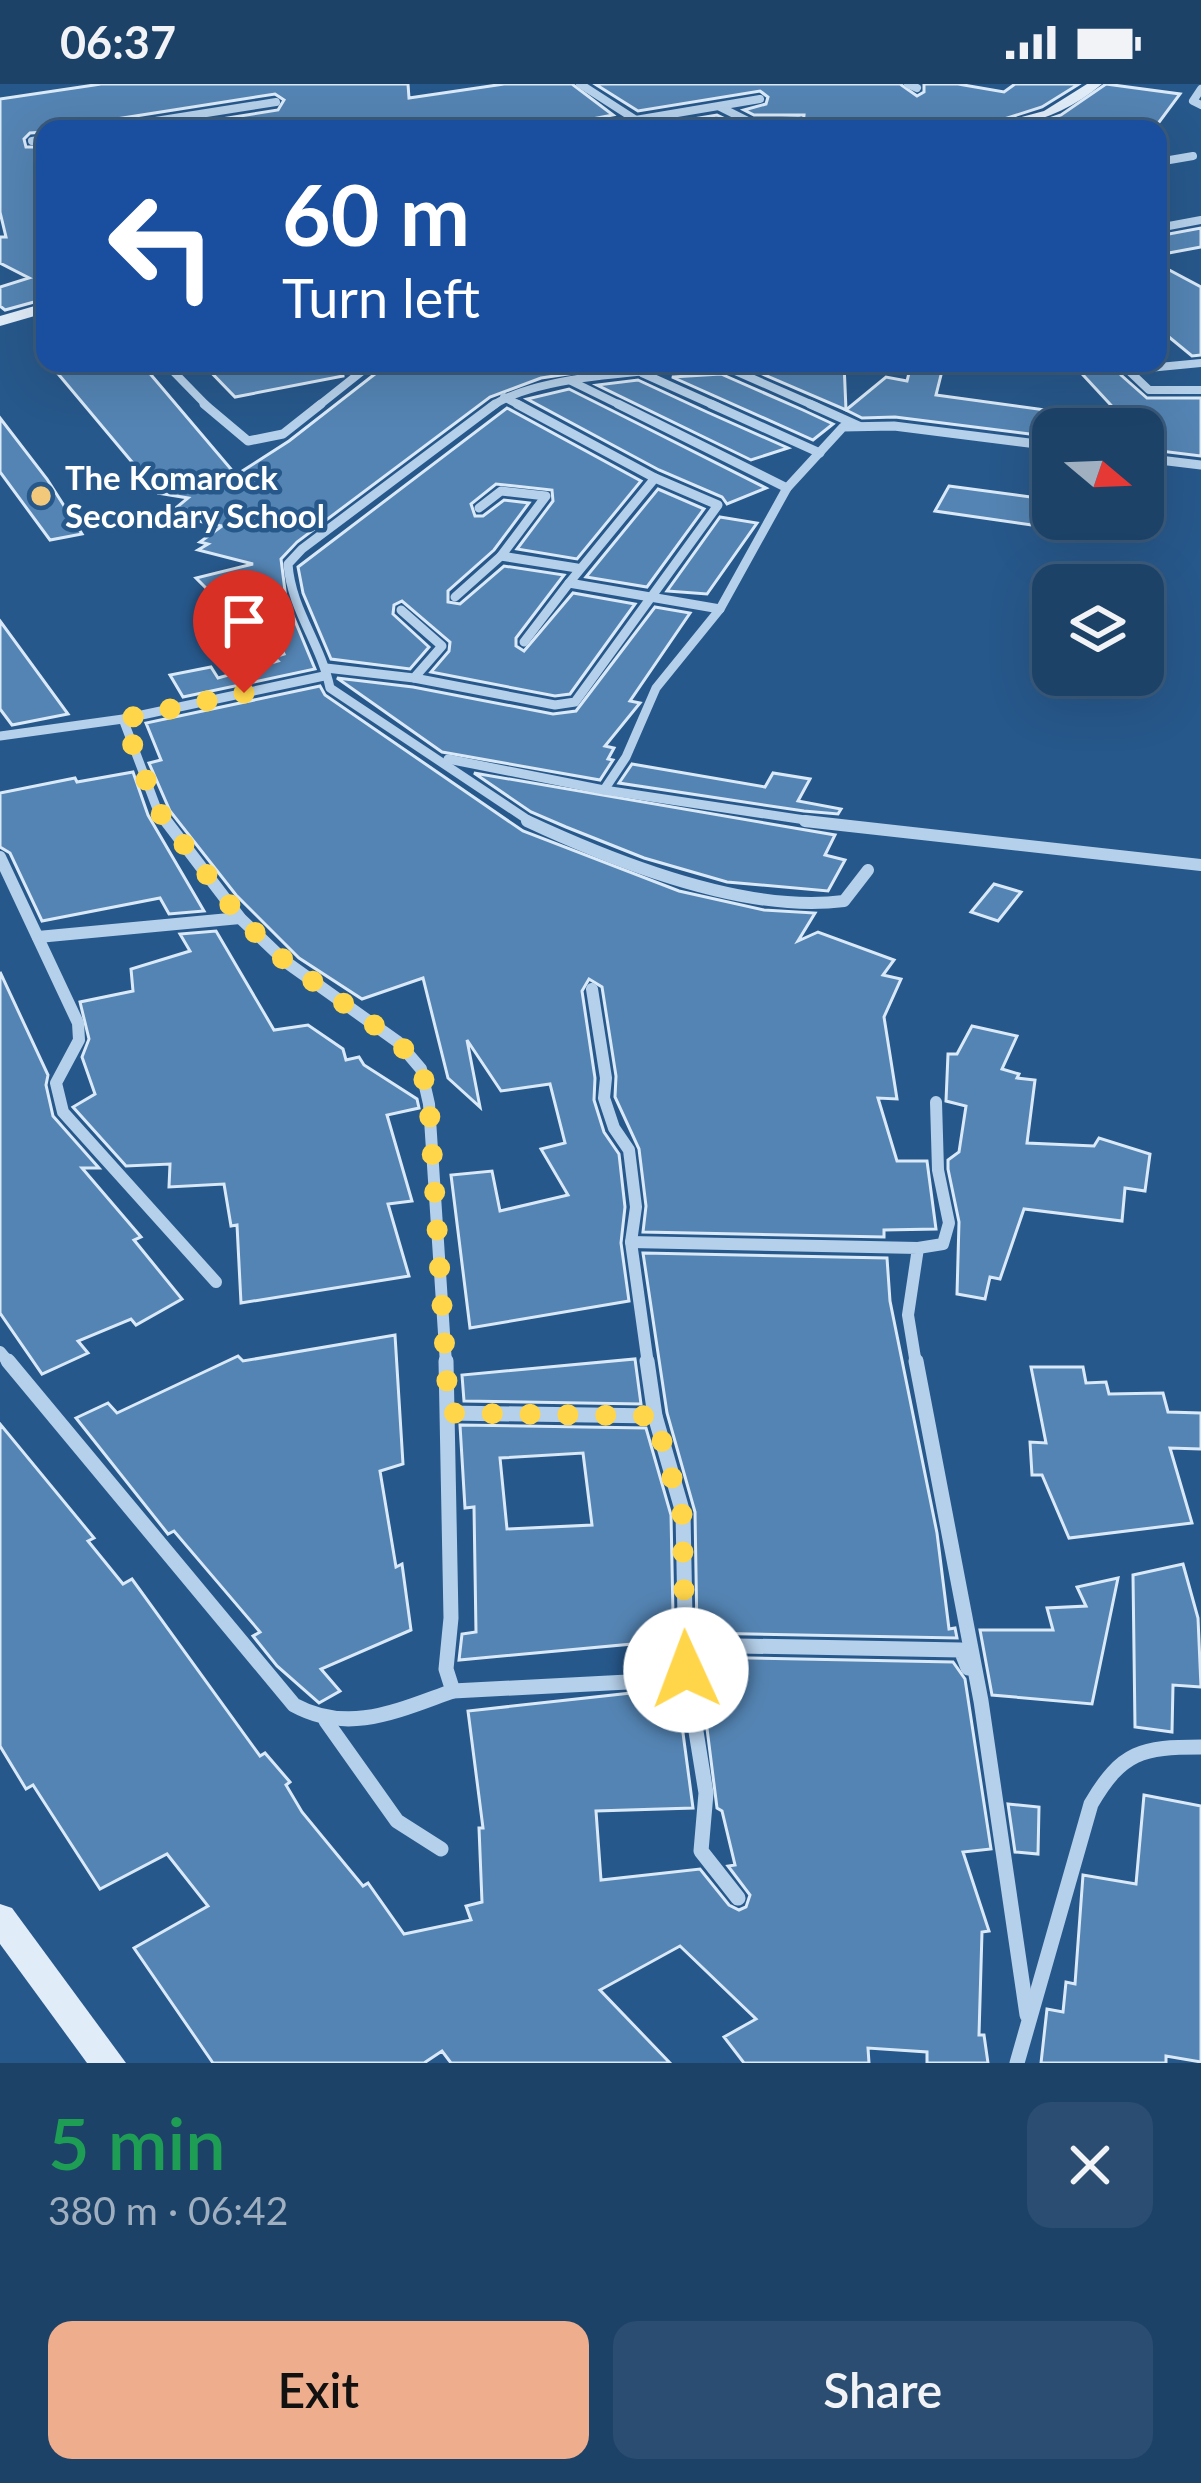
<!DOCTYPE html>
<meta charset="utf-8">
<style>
body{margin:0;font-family:Lato,sans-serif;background:#2a4d71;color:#f1f3f6;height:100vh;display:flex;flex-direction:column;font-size:45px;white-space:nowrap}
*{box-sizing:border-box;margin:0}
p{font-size:39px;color:#a0b0c0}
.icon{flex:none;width:66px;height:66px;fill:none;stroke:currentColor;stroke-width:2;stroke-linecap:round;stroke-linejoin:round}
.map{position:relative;height:1979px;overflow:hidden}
.sheet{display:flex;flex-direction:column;background:#1d4268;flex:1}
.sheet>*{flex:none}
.banner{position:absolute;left:36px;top:36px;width:1131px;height:252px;border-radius:24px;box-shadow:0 12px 48px #0002,0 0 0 3px #3b5b7c;background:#1a4fa0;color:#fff;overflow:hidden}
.needle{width:78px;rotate:109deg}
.fabs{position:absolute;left:1032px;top:324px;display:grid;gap:24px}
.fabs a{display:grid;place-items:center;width:132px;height:132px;border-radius:24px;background:#1d4268;box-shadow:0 12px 48px #0002,0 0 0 3px #3b5b7c;font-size:60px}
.pin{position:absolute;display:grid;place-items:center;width:102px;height:102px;color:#fff;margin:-123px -51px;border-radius:50% 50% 50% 0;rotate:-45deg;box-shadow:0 0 12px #0007}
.pin .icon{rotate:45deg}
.me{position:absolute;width:132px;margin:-66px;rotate:358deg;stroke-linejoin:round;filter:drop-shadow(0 0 9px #0008)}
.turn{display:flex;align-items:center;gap:42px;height:252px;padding:0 48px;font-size:54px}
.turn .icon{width:156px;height:156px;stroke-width:2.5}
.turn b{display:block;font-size:84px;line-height:102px}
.round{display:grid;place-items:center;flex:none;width:126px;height:126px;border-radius:24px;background:#2a4d71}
.head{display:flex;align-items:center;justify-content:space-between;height:204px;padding:0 48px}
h1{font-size:72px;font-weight:600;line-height:90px;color:#1e9e55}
.button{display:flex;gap:24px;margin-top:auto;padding:24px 48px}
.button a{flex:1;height:138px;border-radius:24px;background:#eead8d;color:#111;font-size:48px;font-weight:600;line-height:138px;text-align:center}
.button a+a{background:#2a4d71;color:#f1f3f6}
.status{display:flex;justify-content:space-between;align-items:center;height:84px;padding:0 60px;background:#1d4268;direction:ltr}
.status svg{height:33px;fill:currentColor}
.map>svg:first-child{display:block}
</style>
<div class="status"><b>06:37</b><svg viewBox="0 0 49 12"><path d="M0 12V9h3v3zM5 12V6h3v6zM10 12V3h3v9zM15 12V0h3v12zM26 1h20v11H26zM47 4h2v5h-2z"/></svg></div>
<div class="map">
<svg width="1201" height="1979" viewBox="0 0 1201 1979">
<rect width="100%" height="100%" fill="#27588b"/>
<g fill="#5484b3" stroke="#dae9f7" stroke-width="3" fill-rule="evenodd">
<polygon points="101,0 408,0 409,14 504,0 572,0 613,31 540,45 158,45 278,26 284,16 275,10 104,37 97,45 30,49 24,55 26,63 45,63 45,89 37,90 45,116 45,215 5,226 0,222 0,203 29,194 0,179 0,153 6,153 0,128 0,15"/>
<polygon points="595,0 900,0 917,12 924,8 924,0 958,0 1004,8 1015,0 1079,0 1042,23 973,45 787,45 803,42 804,31 754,31 744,26 766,20 768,13 760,7 638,27"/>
<polygon points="1106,0 1180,10 1154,45 1020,45 1061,31"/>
<polygon points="717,31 746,45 658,45 657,41"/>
<polygon points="1201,144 1201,163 1158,171 1158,152"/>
<polygon points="1158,180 1201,203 1201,271 1192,272 1158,244"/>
<polygon points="49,279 141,279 236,391 289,357 389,279 643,279 541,294 490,313 297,458 281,475 286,515 315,585 183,613 170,591 211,583 218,594 278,577 274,573 284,570 259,518 225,523 196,494 253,480 198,466 208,460 200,458 222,442 188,435 197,428 177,423 188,414 158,409"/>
<polygon points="202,279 342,279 343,292 235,313"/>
<polygon points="756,279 844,279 846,326 753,286"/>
<polygon points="1072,279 1124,279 1121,291 1147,314 1201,314 1201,372 1144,365 1149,345 1133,345"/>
<polygon points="910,285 942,287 936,311 1053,327 1053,353 895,333 862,334 846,326 886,293 907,297"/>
<polygon points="721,290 803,326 833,340 813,356 672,293"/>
<polygon points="638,296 707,328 788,364 751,376 597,301"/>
<polygon points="569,305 611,326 766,404 727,420 722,413 659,386 527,315"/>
<polygon points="507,324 641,397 577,475 517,465 553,417 552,406 496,400 471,420 475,432 483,432 504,416 529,419 494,466 448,507 448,518 460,520 504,482 564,491 516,554 516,562 524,567 573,509 635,520 570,610 555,612 431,588 449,567 450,558 402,517 394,521 393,530 429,563 410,585 331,575 303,509 298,483"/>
<polygon points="0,334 47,395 82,450 50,456 0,388"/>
<polygon points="949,402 1053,416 1053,444 935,427"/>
<polygon points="658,405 704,425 647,503 586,493"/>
<polygon points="720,433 757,439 707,510 667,507"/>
<polygon points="655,523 690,529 630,617 640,619 605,662 614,664 608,675 613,676 600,696 442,668 337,594 413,603 553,630 576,627"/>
<polygon points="0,537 68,630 12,641 0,625"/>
<polygon points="320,602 325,611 523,747 679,807 764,826 815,829 798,857 818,848 894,876 883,891 901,895 884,933 897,1015 878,1014 897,1077 927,1077 936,1145 884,1146 884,1153 643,1148 646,1122 639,1065 615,1013 616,992 602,903 589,895 582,907 595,994 594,1016 604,1048 619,1070 625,1123 621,1159 629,1217 470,1244 451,1091 492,1087 500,1127 568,1111 541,1065 565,1059 550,1000 501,1007 467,956 480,1023 448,994 423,894 362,915 299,874 236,811 170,727 149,679 161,676 146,639"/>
<polygon points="632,680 765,703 773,689 810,695 798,717 841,725 838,730 804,727 619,699"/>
<polygon points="133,688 148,731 204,827 169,830 160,814 42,837 10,769 0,763 0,709 75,694 77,698"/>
<polygon points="474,689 835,751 825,771 845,776 828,807 727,798 644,774 566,743 531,728"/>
<polygon points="994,800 1021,808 998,837 971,828"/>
<polygon points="216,847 274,946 308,941 343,965 346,976 359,973 364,981 417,1015 419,1024 387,1031 412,1117 388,1120 409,1192 241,1219 237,1141 231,1142 224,1100 169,1103 170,1080 126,1082 73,1023 95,1010 82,973 89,955 80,918 133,907 131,885 190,867 180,850"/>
<polygon points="0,888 48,991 46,1001 53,1032 99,1084 82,1084 141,1153 134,1156 182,1215 136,1241 131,1235 78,1257 88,1269 42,1290 0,1229"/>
<polygon points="972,942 1017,952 1002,985 1019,990 1017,994 1035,996 1027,1059 1094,1062 1099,1054 1150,1070 1145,1107 1125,1104 1122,1137 1024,1125 1000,1195 990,1193 985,1215 957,1210 959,1138 948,1085 948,1076 959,1068 966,1022 946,1017 948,970 957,970"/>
<polygon points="643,1169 887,1174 890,1217 937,1449 949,1545 955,1544 957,1554 697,1549 695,1428 667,1329"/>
<polygon points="395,1251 403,1380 380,1387 396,1483 402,1480 411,1546 321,1585 340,1607 319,1619 277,1582 253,1552 260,1548 174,1447 168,1450 76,1334 108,1319 117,1329 238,1272 243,1277"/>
<polygon points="635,1275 641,1320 464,1317 462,1291"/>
<polygon points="1031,1283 1083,1283 1086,1299 1106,1298 1109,1310 1163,1309 1168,1328 1201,1329 1201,1365 1170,1364 1192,1439 1069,1454 1042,1391 1032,1391 1030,1358 1046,1359"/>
<polygon points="0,1340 94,1454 88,1457 123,1500 132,1495 260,1672 265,1669 290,1698 286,1701 302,1728 363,1802 368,1799 404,1850 471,1836 466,1822 482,1818 479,1744 483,1744 468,1627 677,1604 693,1724 596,1727 601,1796 700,1785 729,1821 739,1826 746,1823 750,1811 728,1782 735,1781 722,1727 717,1724 698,1573 953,1578 965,1595 991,1765 963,1768 989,1847 982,1848 979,1951 984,1951 988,1979 927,1979 927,1968 868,1964 869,1979 744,1979 724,1953 756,1935 680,1862 600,1906 670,1979 451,1979 442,1967 424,1979 213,1979 134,1864 208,1822 167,1770 100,1805 33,1701 26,1705 0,1662"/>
<path d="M 460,1341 L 646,1344 L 671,1431 L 674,1579 L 647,1585 L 644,1559 L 459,1576 L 462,1550 L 476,1548 L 474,1423 L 465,1424 ZM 583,1369 L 592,1441 L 507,1445 L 500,1374 Z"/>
<polygon points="1183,1480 1198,1534 1201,1603 1173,1601 1172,1648 1135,1643 1133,1491"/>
<polygon points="1118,1494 1092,1620 992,1611 980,1546 1053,1546 1047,1524 1086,1522 1077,1503"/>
<polygon points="1144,1711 1201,1722 1201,1978 1166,1972 1166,1979 1041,1979 1047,1925 1063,1928 1066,1898 1075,1900 1083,1791 1136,1800"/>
<polygon points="1008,1720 1039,1723 1038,1770 1015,1768"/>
</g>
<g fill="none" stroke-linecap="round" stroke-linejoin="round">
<g stroke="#b5d0ea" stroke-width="8">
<polyline points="580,0 650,45"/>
<polyline points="908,0 917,4"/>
<polyline points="1201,5 1193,17 1201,21"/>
<polyline points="720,23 752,39 798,36"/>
<polyline points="105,45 276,18"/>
<polyline points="582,45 760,15"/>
<polyline points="32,57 45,55"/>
<polyline points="1158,78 1193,72"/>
<polyline points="1158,144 1201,136"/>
<polyline points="165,279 208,323"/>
<polyline points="724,282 817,323"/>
<polyline points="1128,286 1149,306 1201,306"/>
<polyline points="1128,286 1201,279"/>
<polyline points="642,289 718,323"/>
<polyline points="571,297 624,323"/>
<polyline points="504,313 523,323"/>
<polyline points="317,323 361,288"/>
<path d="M 491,323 C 539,287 684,286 748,279"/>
</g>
<g stroke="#b5d0ea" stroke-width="9">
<polyline points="204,320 248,357 283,350 321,320"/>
<path d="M 495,320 L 302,465 L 288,480 C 291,525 321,560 330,604 L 534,740"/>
<polyline points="517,320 655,394 569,499"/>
<polyline points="618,320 787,404"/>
<polyline points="711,320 820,369"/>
<polyline points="810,320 859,342"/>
<polyline points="1143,374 1201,381"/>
<polyline points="479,424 501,407 546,412 501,472 577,484"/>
<polyline points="455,513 501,472"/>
<polyline points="524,558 569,499 720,525"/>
<polyline points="326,584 414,594 442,562 401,526"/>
<polyline points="414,594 555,621 575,618 718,421 655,394"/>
<polyline points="123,635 157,725 168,740"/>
<polyline points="0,652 123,635 324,592"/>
<polyline points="448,675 604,706 832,740"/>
<polyline points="604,706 626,673 656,604 720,525 787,404 843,343 894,342 1053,362"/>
</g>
<g stroke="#b5d0ea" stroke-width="12">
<polyline points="166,737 240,834 286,878 398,958 421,985 429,1020 446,1280"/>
<path d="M 527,737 C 615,778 747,830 844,817 L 868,786"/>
<polyline points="805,737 1201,781"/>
<polyline points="0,773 78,939 79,956 56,999 63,1028 216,1198"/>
<polyline points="38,853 240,834"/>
<polyline points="592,905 606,994 604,1014 614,1044 629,1066 636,1123 631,1158 648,1280"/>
<polyline points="631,1158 918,1164 908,1231 916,1280"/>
<polyline points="918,1164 943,1160 949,1139 938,1086 936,1018"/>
<polyline points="0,1268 10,1280"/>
</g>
<g stroke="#b5d0ea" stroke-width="15">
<path d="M 8,1277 L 294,1621 C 349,1651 399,1626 453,1607 L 446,1585 L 451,1534 L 446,1277"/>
<polyline points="916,1277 981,1617 1027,1931"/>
<polyline points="449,1329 655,1332"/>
<polyline points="688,1561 961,1566 968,1584"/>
<polyline points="686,1586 706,1709 701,1767 738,1814"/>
<polyline points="453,1607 666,1596 686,1586 683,1429 655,1332 647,1277"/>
<polyline points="326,1637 397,1737 441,1765"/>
<path d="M 1017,1979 L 1091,1720 C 1122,1667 1142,1663 1201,1663"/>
</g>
<g fill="#e0ecf8" fill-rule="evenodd">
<path d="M 1087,0 L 1102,0 C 1066,30 1024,45 977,45 L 1044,27 Z"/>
<polygon points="45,219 45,229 0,242 0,232"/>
<polygon points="0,1820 12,1824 126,1979 87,1979 0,1860"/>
</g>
</g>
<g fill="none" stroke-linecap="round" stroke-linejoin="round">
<polyline stroke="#ffd54a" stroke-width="21" stroke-dasharray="0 37.8" points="244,609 123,635 157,725 240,834 286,878 398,958 422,986 429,1020 449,1329 655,1332 682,1430 686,1586"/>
</g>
<circle fill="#f2c97b" stroke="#27588b" stroke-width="4.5" cx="41" cy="412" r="12"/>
<g text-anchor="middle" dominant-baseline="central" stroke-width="9" stroke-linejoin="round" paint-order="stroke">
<g font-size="33" font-weight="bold" fill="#fff" stroke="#27588b" text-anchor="start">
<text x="65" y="393">The Komarock<tspan x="65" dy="38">Secondary School</tspan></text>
</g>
</g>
</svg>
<div class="fabs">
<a><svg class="needle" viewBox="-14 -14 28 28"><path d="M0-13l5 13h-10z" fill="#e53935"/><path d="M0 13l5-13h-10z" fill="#a0b0c0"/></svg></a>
<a><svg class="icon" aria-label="layers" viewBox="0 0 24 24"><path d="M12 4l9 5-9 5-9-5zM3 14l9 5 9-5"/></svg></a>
</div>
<div class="pin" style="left:244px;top:609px;background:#d93025"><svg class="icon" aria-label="arrive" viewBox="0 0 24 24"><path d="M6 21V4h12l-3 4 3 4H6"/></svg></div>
<svg class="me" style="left:686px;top:1586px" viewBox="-20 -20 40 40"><circle r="19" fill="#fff"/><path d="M0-13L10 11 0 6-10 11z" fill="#ffd54a"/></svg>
<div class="banner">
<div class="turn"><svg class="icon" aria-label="left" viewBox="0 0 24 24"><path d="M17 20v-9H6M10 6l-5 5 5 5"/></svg><div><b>60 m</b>Turn left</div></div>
</div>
</div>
<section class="sheet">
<div class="head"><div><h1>5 min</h1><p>380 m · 06:42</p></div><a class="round"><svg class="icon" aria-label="close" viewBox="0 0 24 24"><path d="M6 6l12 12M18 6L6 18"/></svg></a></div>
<div class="button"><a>Exit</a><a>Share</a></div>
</section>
